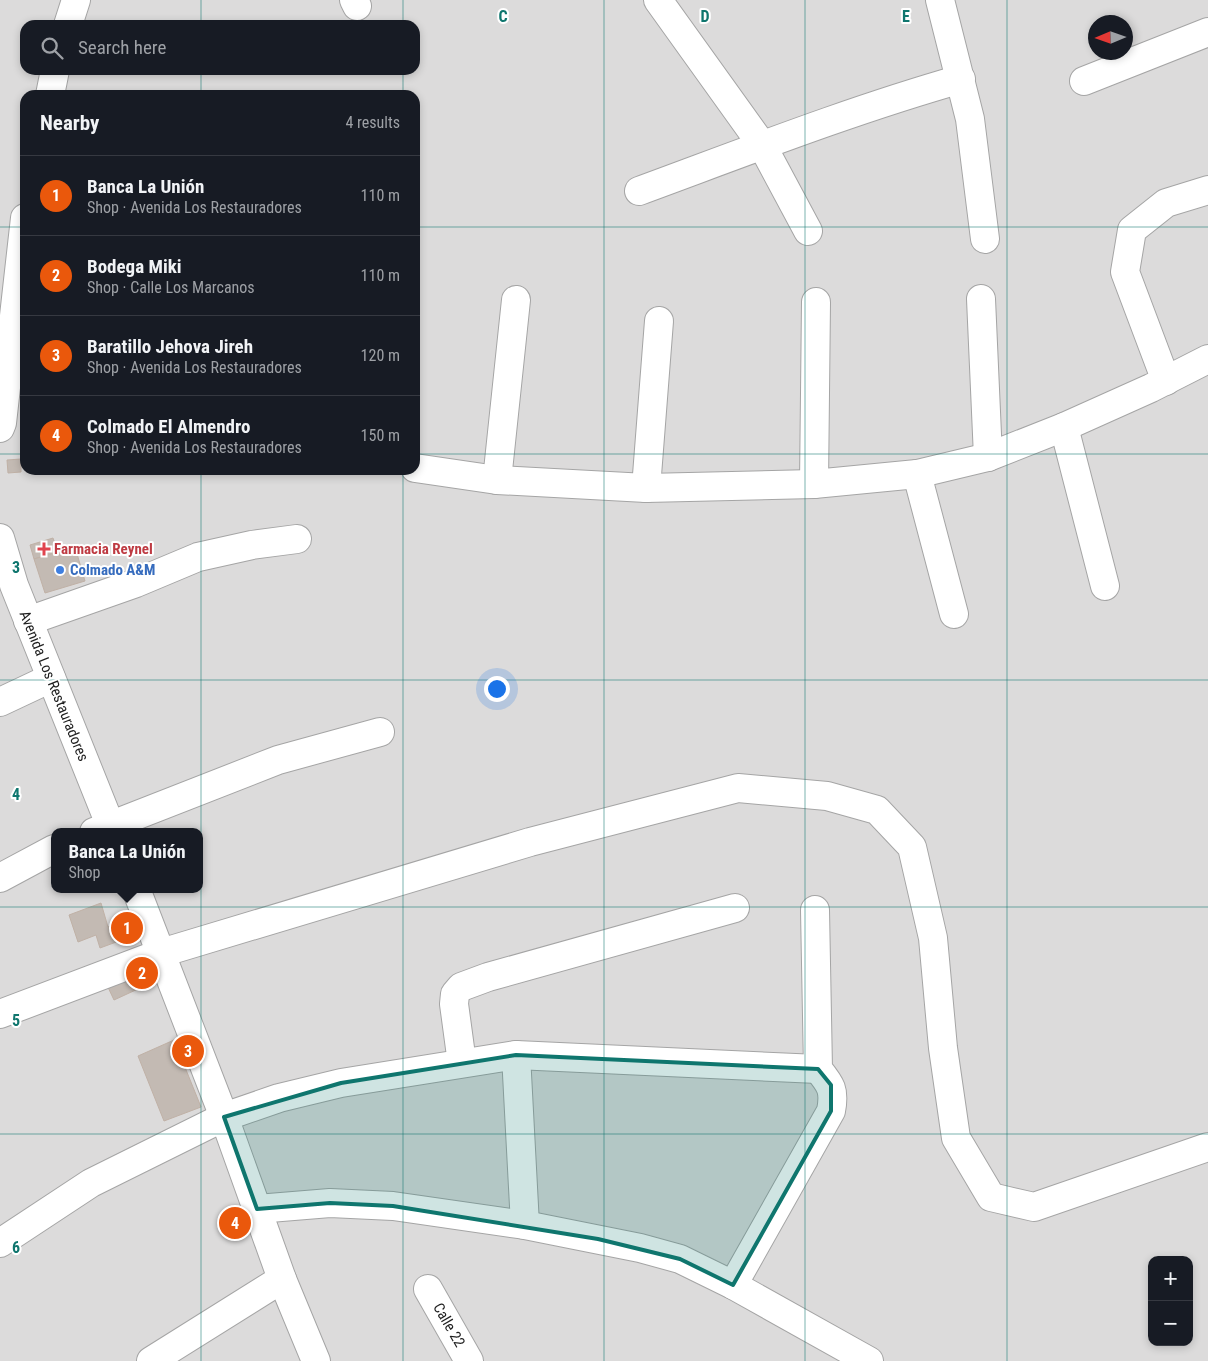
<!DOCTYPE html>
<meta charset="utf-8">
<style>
body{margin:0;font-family:"Roboto Condensed",sans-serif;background:#20242c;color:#f1f3f6}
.controls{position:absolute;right:15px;bottom:15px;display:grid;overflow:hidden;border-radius:10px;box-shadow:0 2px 8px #0003}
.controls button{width:45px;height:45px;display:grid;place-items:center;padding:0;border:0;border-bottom:1px solid #363941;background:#171b24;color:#f1f3f6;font:25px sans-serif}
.compass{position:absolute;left:1088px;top:15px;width:45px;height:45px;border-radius:50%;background:#171b24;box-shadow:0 2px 8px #0003;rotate:268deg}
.you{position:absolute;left:496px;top:688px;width:18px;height:18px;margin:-12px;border:4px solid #fff;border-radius:50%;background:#1a73e8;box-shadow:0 0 0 8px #1a73e833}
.badge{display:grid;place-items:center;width:32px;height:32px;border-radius:50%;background:#ea580c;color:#fff;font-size:16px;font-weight:700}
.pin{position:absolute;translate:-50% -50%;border:2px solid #fff;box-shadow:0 1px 5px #0006}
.popup{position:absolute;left:51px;top:828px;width:152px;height:65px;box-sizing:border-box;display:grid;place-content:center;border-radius:10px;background:#171b24;filter:drop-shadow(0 1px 4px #0005);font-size:16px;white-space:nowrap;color:#9ea1a6}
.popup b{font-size:19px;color:#f1f3f6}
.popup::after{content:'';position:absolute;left:50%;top:100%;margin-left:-10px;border:10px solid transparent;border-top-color:#171b24}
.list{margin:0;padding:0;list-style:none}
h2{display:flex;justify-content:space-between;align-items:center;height:65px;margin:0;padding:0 20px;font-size:21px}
h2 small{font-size:16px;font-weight:400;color:#9ea1a6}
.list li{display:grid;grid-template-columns:32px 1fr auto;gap:15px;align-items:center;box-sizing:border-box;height:80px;padding:0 20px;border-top:1px solid #363941}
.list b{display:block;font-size:19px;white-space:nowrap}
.list p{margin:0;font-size:16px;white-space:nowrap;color:#9ea1a6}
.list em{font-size:16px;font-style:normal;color:#9ea1a6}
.icon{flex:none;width:28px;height:28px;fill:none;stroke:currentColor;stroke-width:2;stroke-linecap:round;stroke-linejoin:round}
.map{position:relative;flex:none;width:1208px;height:1361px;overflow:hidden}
.search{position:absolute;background:#171b24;box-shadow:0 2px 8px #0003;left:20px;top:20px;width:400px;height:55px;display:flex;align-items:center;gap:12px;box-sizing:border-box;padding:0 18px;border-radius:15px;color:#9ea1a6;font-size:19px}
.panel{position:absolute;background:#171b24;box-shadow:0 2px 8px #0003;left:20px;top:90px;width:400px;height:385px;border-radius:15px}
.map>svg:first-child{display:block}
</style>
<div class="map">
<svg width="1208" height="1361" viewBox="0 0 1208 1361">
<rect width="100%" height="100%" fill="#eeebe4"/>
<path fill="#dcdbdb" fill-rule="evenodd" d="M 0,0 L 1208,0 L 1208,1361 L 0,1361 ZM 1096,22 L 1126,22 L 1126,52 L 1096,52 ZM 25,25 L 415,25 L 415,70 L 25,70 ZM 25,95 L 415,95 L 415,470 L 25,470 ZM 54,832 L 200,832 L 200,889 L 54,889 ZM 1152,1260 L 1189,1260 L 1189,1342 L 1152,1342 Z"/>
<g fill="#c3bab3" stroke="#c0b1a6">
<polygon points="21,459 21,472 8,473 7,460"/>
<polygon points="53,538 58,552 34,559 30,545"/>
<polygon points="75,547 85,581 45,593 34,559"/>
<polygon points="101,903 108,927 132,918 138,934 100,948 96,935 78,942 69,915"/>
<polygon points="146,966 153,982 114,1000 106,983"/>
<polygon points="174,1040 201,1107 164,1121 138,1056"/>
<polygon points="239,1215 244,1226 230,1232 226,1220"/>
</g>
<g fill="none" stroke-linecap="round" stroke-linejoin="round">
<defs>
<g id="minor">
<polyline points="354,0 357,6"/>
<polyline points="658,0 762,145 808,231"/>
<polyline points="940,0 970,119 985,239"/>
<polyline points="68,25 76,0"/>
<polyline points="1084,81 1208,32"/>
<polyline points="50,95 55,70"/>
<path d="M 639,191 C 745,152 852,110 961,79"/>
<polyline points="981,299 988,457"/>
<polyline points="1166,381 1125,272 1132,230 1166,203 1208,190"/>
<polyline points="1064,427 1105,586"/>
<polyline points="0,428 2,423 25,218"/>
<polyline points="415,468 497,480 646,488 814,484 917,474 988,457 1064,427 1151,388 1208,359"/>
<polyline points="917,474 954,614"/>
<polyline points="497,480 516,300"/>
<polyline points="814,484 816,302"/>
<polyline points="646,488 659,321"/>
<polyline points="28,621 136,583 198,557 252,545 297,539"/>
<polyline points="0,702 51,678"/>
<polyline points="94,832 278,760 380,732"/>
<polyline points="0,878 54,849"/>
<polyline points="0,1014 161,953 530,842 738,788 827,796 877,810 912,847 933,938 943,1048 956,1138 991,1197 1034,1207 1208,1147"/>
<polyline points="516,1055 525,1225"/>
<polyline points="462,1063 454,1004 455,994 461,987 488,977 735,908"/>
<polyline points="257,1209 330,1203 393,1206 525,1225 640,1248 680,1259 733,1285 869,1361"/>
<polyline points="0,1243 91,1183 224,1117 279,1098 341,1083 516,1055 818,1069"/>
<path d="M 733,1285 L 831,1111 C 835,1090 831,1085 818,1069 L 815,910"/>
<polyline points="428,1289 469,1361"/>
<polyline points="151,1361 282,1279"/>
</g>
<g id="tertiary">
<polyline points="0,538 14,585 113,832"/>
<polyline points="136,889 224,1117 282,1279 316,1361"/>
</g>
</defs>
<use href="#minor" stroke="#a5a5a5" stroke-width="30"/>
<use href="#tertiary" stroke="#a5a5a5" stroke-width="30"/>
<use href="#minor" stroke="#fff" stroke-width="28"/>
<use href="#tertiary" stroke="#fff" stroke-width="28"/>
</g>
<path fill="#0f766e" fill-opacity="0.2" stroke="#0f766e" stroke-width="4" stroke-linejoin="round" d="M 516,1055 L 818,1069 L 831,1085 L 831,1111 L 733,1285 L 680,1259 L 598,1239 L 393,1206 L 330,1203 L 257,1209 L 224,1117 L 341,1083 Z"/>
<path fill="none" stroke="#0f766e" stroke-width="1" stroke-opacity="0.55" d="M 201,0 L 201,25M 403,0 L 403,25M 604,0 L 604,1361M 805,0 L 805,1361M 1007,0 L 1007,1361M 201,70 L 201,95M 403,70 L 403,95M 0,227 L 25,227M 415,227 L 1208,227M 0,454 L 25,454M 415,454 L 1208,454M 201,470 L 201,1361M 403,470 L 403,1361M 0,680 L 1208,680M 0,907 L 1208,907M 0,1134 L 1208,1134"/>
<path fill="#e0444e" stroke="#fff" stroke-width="2" d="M41.5 541.5h5v5h5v5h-5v5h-5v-5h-5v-5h5z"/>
<circle fill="#3f7fe0" stroke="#fff" stroke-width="2" cx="60" cy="570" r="5"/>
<g text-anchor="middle" stroke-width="4" stroke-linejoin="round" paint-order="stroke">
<g font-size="15" font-weight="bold" fill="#be3a42" stroke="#fff" text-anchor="start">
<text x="54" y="554">Farmacia Reynel</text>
</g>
<g font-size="15" font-weight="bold" fill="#366cbe" stroke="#fff" text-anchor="start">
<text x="70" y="575">Colmado A&amp;M</text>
</g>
<g font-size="15" fill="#1e1e1e" stroke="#fff">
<text transform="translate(54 686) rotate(68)" y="5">Avenida Los Restauradores</text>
<text transform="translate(449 1325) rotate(60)" y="5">Calle 22</text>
</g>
</g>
<g font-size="16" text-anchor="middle" font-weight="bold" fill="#0f766e" stroke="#fff" stroke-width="4" stroke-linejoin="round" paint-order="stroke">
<text x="503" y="22">C</text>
<text x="705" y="22">D</text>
<text x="906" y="22">E</text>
<text x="16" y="573">3</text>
<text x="16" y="800">4</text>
<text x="16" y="1026">5</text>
<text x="16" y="1253">6</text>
</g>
</svg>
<div class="controls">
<button>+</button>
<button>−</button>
</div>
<svg class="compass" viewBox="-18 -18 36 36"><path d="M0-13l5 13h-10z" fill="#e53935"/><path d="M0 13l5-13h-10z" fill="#9ea1a6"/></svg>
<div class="you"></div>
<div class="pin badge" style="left:127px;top:928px">1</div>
<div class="popup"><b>Banca La Unión</b>Shop</div>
<div class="pin badge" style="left:142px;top:973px">2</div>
<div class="pin badge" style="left:188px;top:1051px">3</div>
<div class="pin badge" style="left:235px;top:1223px">4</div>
<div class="search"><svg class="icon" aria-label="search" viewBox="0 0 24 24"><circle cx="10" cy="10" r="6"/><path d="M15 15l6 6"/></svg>Search here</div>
<section class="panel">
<h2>Nearby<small>4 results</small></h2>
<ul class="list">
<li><span class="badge">1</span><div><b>Banca La Unión</b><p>Shop · Avenida Los Restauradores</p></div><em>110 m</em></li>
<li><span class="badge">2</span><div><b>Bodega Miki</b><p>Shop · Calle Los Marcanos</p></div><em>110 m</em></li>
<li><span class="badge">3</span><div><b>Baratillo Jehova Jireh</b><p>Shop · Avenida Los Restauradores</p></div><em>120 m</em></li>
<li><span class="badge">4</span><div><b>Colmado El Almendro</b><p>Shop · Avenida Los Restauradores</p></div><em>150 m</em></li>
</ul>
</section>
</div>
